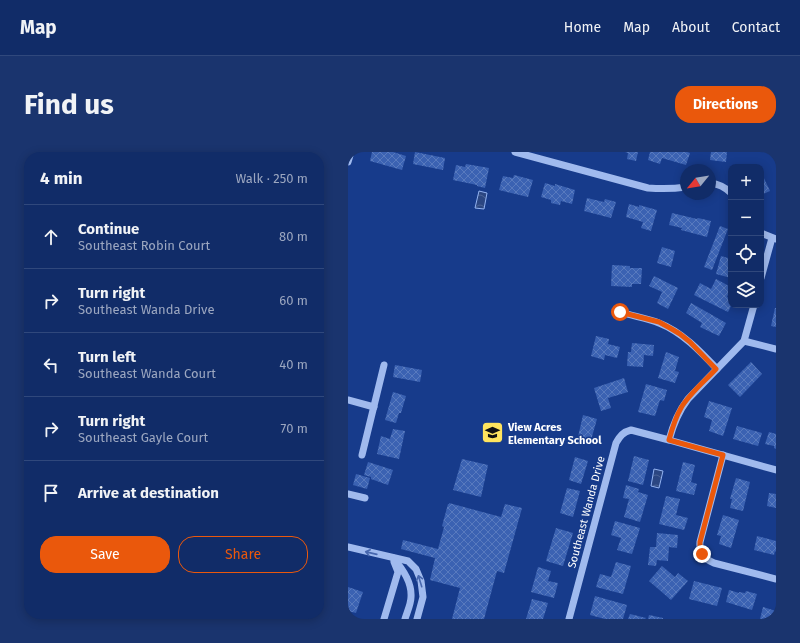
<!DOCTYPE html>
<meta charset="utf-8">
<style>
body{margin:0;font-family:"Fira Sans",sans-serif;background:#1a346e;color:#f1f3f6}
.controls{position:absolute;right:12px;top:12px;display:grid;overflow:hidden;border-radius:8px;box-shadow:0 2px 10px #0003}
.controls button{width:36px;height:36px;display:grid;place-items:center;padding:0;border:0;border-bottom:1px solid #30487c;background:#112c68;color:#f1f3f6;font:20px sans-serif}
.compass{position:absolute;left:332px;top:12px;width:36px;height:36px;border-radius:50%;background:#112c68;box-shadow:0 2px 10px #0003;rotate:240deg}
.stop{position:absolute;width:12px;height:12px;margin:-9px;border:3px solid #ea580c;border-radius:50%;background:#fff}
.stop.end{background:#ea580c;border-color:#fff;box-shadow:0 1px 4px #0008}
.list{margin:0;padding:0;list-style:none}
h2{display:flex;justify-content:space-between;align-items:center;height:52px;margin:0;padding:0 16px;font-size:17px}
h2 small{font-size:13px;font-weight:400;color:#9ca7c0}
.list li{display:grid;grid-template-columns:26px 1fr auto;gap:12px;align-items:center;box-sizing:border-box;height:64px;padding:0 16px;border-top:1px solid #30487c}
.list b{display:block;font-size:15px;white-space:nowrap}
.list p{margin:0;font-size:13px;white-space:nowrap;color:#9ca7c0}
.list em{font-size:13px;font-style:normal;color:#9ca7c0}
.actions{display:flex;gap:8px;padding:12px 16px}
.actions a{flex:1;padding:9px 0;border:1px solid #ea580c;border-radius:16px;text-align:center;font-size:14px;color:#ea580c}
.actions .main{background:#ea580c;color:#fff}
.icon{flex:none;width:22px;height:22px;fill:none;stroke:currentColor;stroke-width:2;stroke-linecap:round;stroke-linejoin:round}
.map{position:relative;flex:none;width:428px;height:467px;overflow:hidden;border-radius:16px}
header{display:flex;align-items:center;gap:24px;box-sizing:border-box;height:56px;padding:0 20px;background:#112c68;border-bottom:1px solid #30487c}
header strong{font-size:19px}
nav{display:flex;gap:22px;margin-inline-start:auto;font-size:14px}
.intro{display:flex;align-items:center;justify-content:space-between;box-sizing:border-box;height:96px;padding:0 24px}
h1{margin:0;font-size:28px}
.button{padding:10px 18px;border-radius:16px;background:#ea580c;color:#fff;font-size:14px;font-weight:700}
main{display:flex;gap:24px;padding:0 24px}
aside{flex:1;background:#112c68;border-radius:16px;box-shadow:0 2px 10px #0003}
.map>svg:first-child{display:block}
</style>
<header>
<strong>Map</strong>
<nav><a>Home</a><a>Map</a><a>About</a><a>Contact</a></nav>
</header>
<div class="intro"><h1>Find us</h1><a class="button">Directions</a></div>
<main>
<aside>
<h2>4 min<small>Walk · 250 m</small></h2>
<ul class="list">
<li><svg class="icon" aria-label="ahead" viewBox="0 0 24 24"><path d="M12 20V5M6 11l6-6 6 6"/></svg><div><b>Continue</b><p>Southeast Robin Court</p></div><em>80 m</em></li>
<li><svg class="icon" aria-label="right" viewBox="0 0 24 24"><path d="M7 20v-9h11M14 6l5 5-5 5"/></svg><div><b>Turn right</b><p>Southeast Wanda Drive</p></div><em>60 m</em></li>
<li><svg class="icon" aria-label="left" viewBox="0 0 24 24"><path d="M17 20v-9H6M10 6l-5 5 5 5"/></svg><div><b>Turn left</b><p>Southeast Wanda Court</p></div><em>40 m</em></li>
<li><svg class="icon" aria-label="right" viewBox="0 0 24 24"><path d="M7 20v-9h11M14 6l5 5-5 5"/></svg><div><b>Turn right</b><p>Southeast Gayle Court</p></div><em>70 m</em></li>
<li><svg class="icon" aria-label="arrive" viewBox="0 0 24 24"><path d="M6 21V4h12l-3 4 3 4H6"/></svg><div><b>Arrive at destination</b></div></li>
</ul>
<div class="actions"><a class="main">Save</a><a>Share</a></div>
</aside>
<div class="map">
<svg width="428" height="467" viewBox="0 0 428 467">
<defs>
<pattern id="water-waves" width="16" height="10" patternUnits="userSpaceOnUse"><rect width="16" height="10" fill="#2b4682"/><path d="M0 5q4-4 8 0t8 0" fill="none" stroke="#4b6295"/></pattern>
<pattern id="building-cross-hatch" width="8" height="8" patternUnits="userSpaceOnUse"><rect width="8" height="8" fill="#3b62b2"/><path d="M0 0l8 8M0 8l8-8" fill="none" stroke="#587abe"/></pattern>
</defs>
<rect width="100%" height="100%" fill="#173b8b"/>
<g fill="url(#water-waves)" stroke="#93b3f1">
<polygon points="131,39 139,41 136,57 127,56"/>
<polygon points="306,317 315,319 311,336 303,334"/>
</g>
<g fill="url(#building-cross-hatch)">
<polygon points="24,0 45,0 58,4 54,18 22,9"/>
<polygon points="67,0 97,6 95,18 65,12"/>
<polygon points="277,0 290,0 288,9 279,7 280,1"/>
<polygon points="302,0 339,0 342,1 338,13 314,6 312,12 300,8"/>
<polygon points="363,0 379,0 378,10 362,8"/>
<polygon points="118,12 141,16 137,36 129,34 129,33 105,28 108,13 117,15"/>
<polygon points="413,20 422,39 413,43"/>
<polygon points="166,23 185,28 180,45 151,38 155,24 165,26"/>
<polygon points="197,31 207,34 207,32 227,38 224,52 213,49 212,53 203,51 203,48 193,45"/>
<polygon points="239,46 256,50 257,47 268,50 263,66 236,59"/>
<polygon points="281,52 291,55 291,53 309,58 303,79 293,76 295,70 278,65"/>
<polygon points="324,61 349,67 350,66 363,69 359,85 333,78 334,76 321,73"/>
<polygon points="372,74 380,77 364,118 356,115"/>
<polygon points="314,95 327,99 323,115 309,111"/>
<polygon points="382,97 383,97 383,126 368,122 373,104 380,106"/>
<polygon points="264,113 282,114 282,116 294,116 293,132 284,132 284,135 263,134"/>
<polygon points="306,124 330,136 320,157 309,151 314,140 301,134"/>
<polygon points="368,127 383,135 379,145 383,147 383,154 380,160 346,143 352,131 363,137"/>
<polygon points="343,151 378,171 371,184 352,175 354,171 338,161"/>
<polygon points="427,156 428,156 428,175 423,174"/>
<polygon points="248,184 261,187 260,192 272,195 269,206 257,203 256,208 243,204"/>
<polygon points="284,191 306,193 305,204 296,203 295,215 279,214 280,200 283,200"/>
<polygon points="318,200 331,205 327,219 331,220 327,231 310,226"/>
<polygon points="403,210 414,222 392,245 380,233"/>
<polygon points="47,213 74,218 72,230 45,225"/>
<polygon points="276,226 280,240 260,246 263,256 253,259 246,236"/>
<polygon points="298,232 319,238 316,249 312,248 307,264 290,260"/>
<polygon points="45,240 58,244 53,261 51,261 48,271 37,268"/>
<polygon points="361,249 384,256 375,284 361,279 364,268 356,265"/>
<polygon points="235,263 249,267 243,288 230,285"/>
<polygon points="389,274 414,281 410,294 385,287"/>
<polygon points="45,277 57,279 51,307 29,302 33,284 42,287"/>
<polygon points="421,280 428,282 428,297 426,296 426,294 417,292"/>
<polygon points="286,304 301,308 295,333 280,329"/>
<polygon points="227,305 240,309 233,332 221,328"/>
<polygon points="114,307 140,313 133,345 105,338"/>
<polygon points="20,310 45,318 40,333 23,327 23,325 16,323"/>
<polygon points="335,310 347,313 343,330 349,332 346,343 328,339"/>
<polygon points="8,322 22,326 19,337 5,333"/>
<polygon points="388,326 402,330 395,359 382,356 384,347 382,347"/>
<polygon points="278,333 291,337 290,340 300,343 292,370 276,365 281,347 275,346"/>
<polygon points="219,336 232,339 225,365 212,361"/>
<polygon points="421,341 428,342 428,356 419,354"/>
<polygon points="318,344 332,347 328,363 340,366 336,378 311,372"/>
<polygon points="101,351 153,365 157,352 174,356 156,421 149,419 136,467 104,467 112,436 82,428 87,406 53,397 55,388 90,397 96,375 94,374 100,352 101,352"/>
<polygon points="375,363 391,368 383,396 371,392 373,384 369,383"/>
<polygon points="267,369 292,376 284,402 269,398 273,386 263,383"/>
<polygon points="208,376 225,381 215,414 198,409"/>
<polygon points="309,381 330,383 329,396 321,395 320,409 309,408 308,414 300,413 302,395 308,395"/>
<polygon points="409,384 428,389 428,400 427,399 426,403 406,398"/>
<polygon points="268,410 283,414 275,442 248,435 252,422 263,425"/>
<polygon points="314,414 327,425 330,421 340,429 323,448 301,429"/>
<polygon points="190,415 203,419 200,429 210,431 206,446 183,440"/>
<polygon points="346,429 374,436 369,454 341,447"/>
<polygon points="0,435 15,440 8,461 0,459"/>
<polygon points="381,438 391,441 391,440 397,441 398,439 409,442 404,458 378,450"/>
<polygon points="247,444 279,453 275,467 257,467 242,463"/>
<polygon points="184,447 200,451 195,467 178,467"/>
<polygon points="415,455 428,459 428,467 412,467"/>
<polygon points="282,462 298,466 297,467 280,467"/>
<polygon points="301,463 315,466 315,467 300,467"/>
</g>
<g fill="none" stroke-linecap="round" stroke-linejoin="round">
<g stroke="#a0baee" stroke-width="7">
<path d="M 167,0 L 300,36 C 313,37 325,37 338,35"/>
<polyline points="0,10 3,0"/>
<path d="M 362,31 C 371,32 377,35 383,41"/>
<polyline points="413,81 428,87"/>
<polyline points="413,126 424,86"/>
<path d="M 272,160 C 284,164 300,166 311,171 C 334,180 352,199 369,217"/>
<polyline points="396,189 428,197"/>
<polyline points="0,248 26,255"/>
<polyline points="321,288 428,318"/>
<polyline points="14,303 36,213"/>
<path d="M 375,303 L 352,390 C 351,402 355,406 366,411 L 428,427"/>
<polyline points="0,342 17,346"/>
<polyline points="0,395 60,409 68,417 73,429 75,445 69,467"/>
<path d="M 45,406 C 55,417 64,430 63,445 C 63,452 59,460 57,467"/>
<polyline points="36,467 50,420 46,410"/>
<path d="M 221,467 L 268,291 C 272,284 275,280 283,278 L 321,288 C 325,273 330,260 340,247 L 396,189 L 406,153"/>
</g>
</g>
<defs><path id="oneway-shaft" d="M-6 0H5M1.5-3L5.5 0L1.5 3" fill="none" stroke-width="1.6" stroke-linecap="round" stroke-linejoin="round"/></defs>
<g stroke="#4767ae">
<use href="#oneway-shaft" transform="translate(23 401) rotate(-167)"/>
<use href="#oneway-shaft" transform="translate(72 429) rotate(-107)"/>
</g>
<g fill="none" stroke-linecap="round" stroke-linejoin="round">
<path stroke="#ea580c" stroke-width="5" d="M 272,160 L 311,170 L 322,176 L 332,182 L 342,190 L 368,217 C 357,229 341,242 333,256 C 327,266 324,277 321,288 L 375,303 L 352,390 L 352,396 L 354,402"/>
</g>
<defs>
<symbol id="school-square" viewBox="-11 -11 22 22"><rect x="-9" y="-9" width="18" height="18" rx="4" fill="#ffe45e" stroke="#173b8b"/><path d="M0-5L7-2L0 1L-7-2ZM-4 1L0 2.5L4 1V4Q0 6-4 4Z" fill="#111"/></symbol>
</defs>
<g fill-rule="evenodd">
<use href="#school-square" x="132" y="268" width="25" height="25"/>
</g>
<g text-anchor="middle" stroke-width="3" stroke-linejoin="round" paint-order="stroke">
<g font-size="11" font-weight="bold" fill="#fff" stroke="#173b8b" text-anchor="start">
<text x="160" y="279">View Acres<tspan x="160" dy="13">Elementary School</tspan></text>
</g>
<g font-size="11" fill="#fff" stroke="#173b8b">
<text transform="translate(238 360) rotate(-75)" y="4">Southeast Wanda Drive</text>
</g>
</g>
</svg>
<div class="controls">
<button>+</button>
<button>−</button>
<button><svg class="icon" aria-label="locate" viewBox="0 0 24 24"><circle cx="12" cy="12" r="6"/><path d="M12 2v4M12 18v4M2 12h4M18 12h4"/></svg></button>
<button><svg class="icon" aria-label="layers" viewBox="0 0 24 24"><path d="M12 4l9 5-9 5-9-5zM3 14l9 5 9-5"/></svg></button>
</div>
<svg class="compass" viewBox="-18 -18 36 36"><path d="M0-13l5 13h-10z" fill="#e53935"/><path d="M0 13l5-13h-10z" fill="#9ca7c0"/></svg>
<div class="stop" style="left:272px;top:160px"></div>
<div class="stop end" style="left:354px;top:402px"></div>
</div>
</main>
